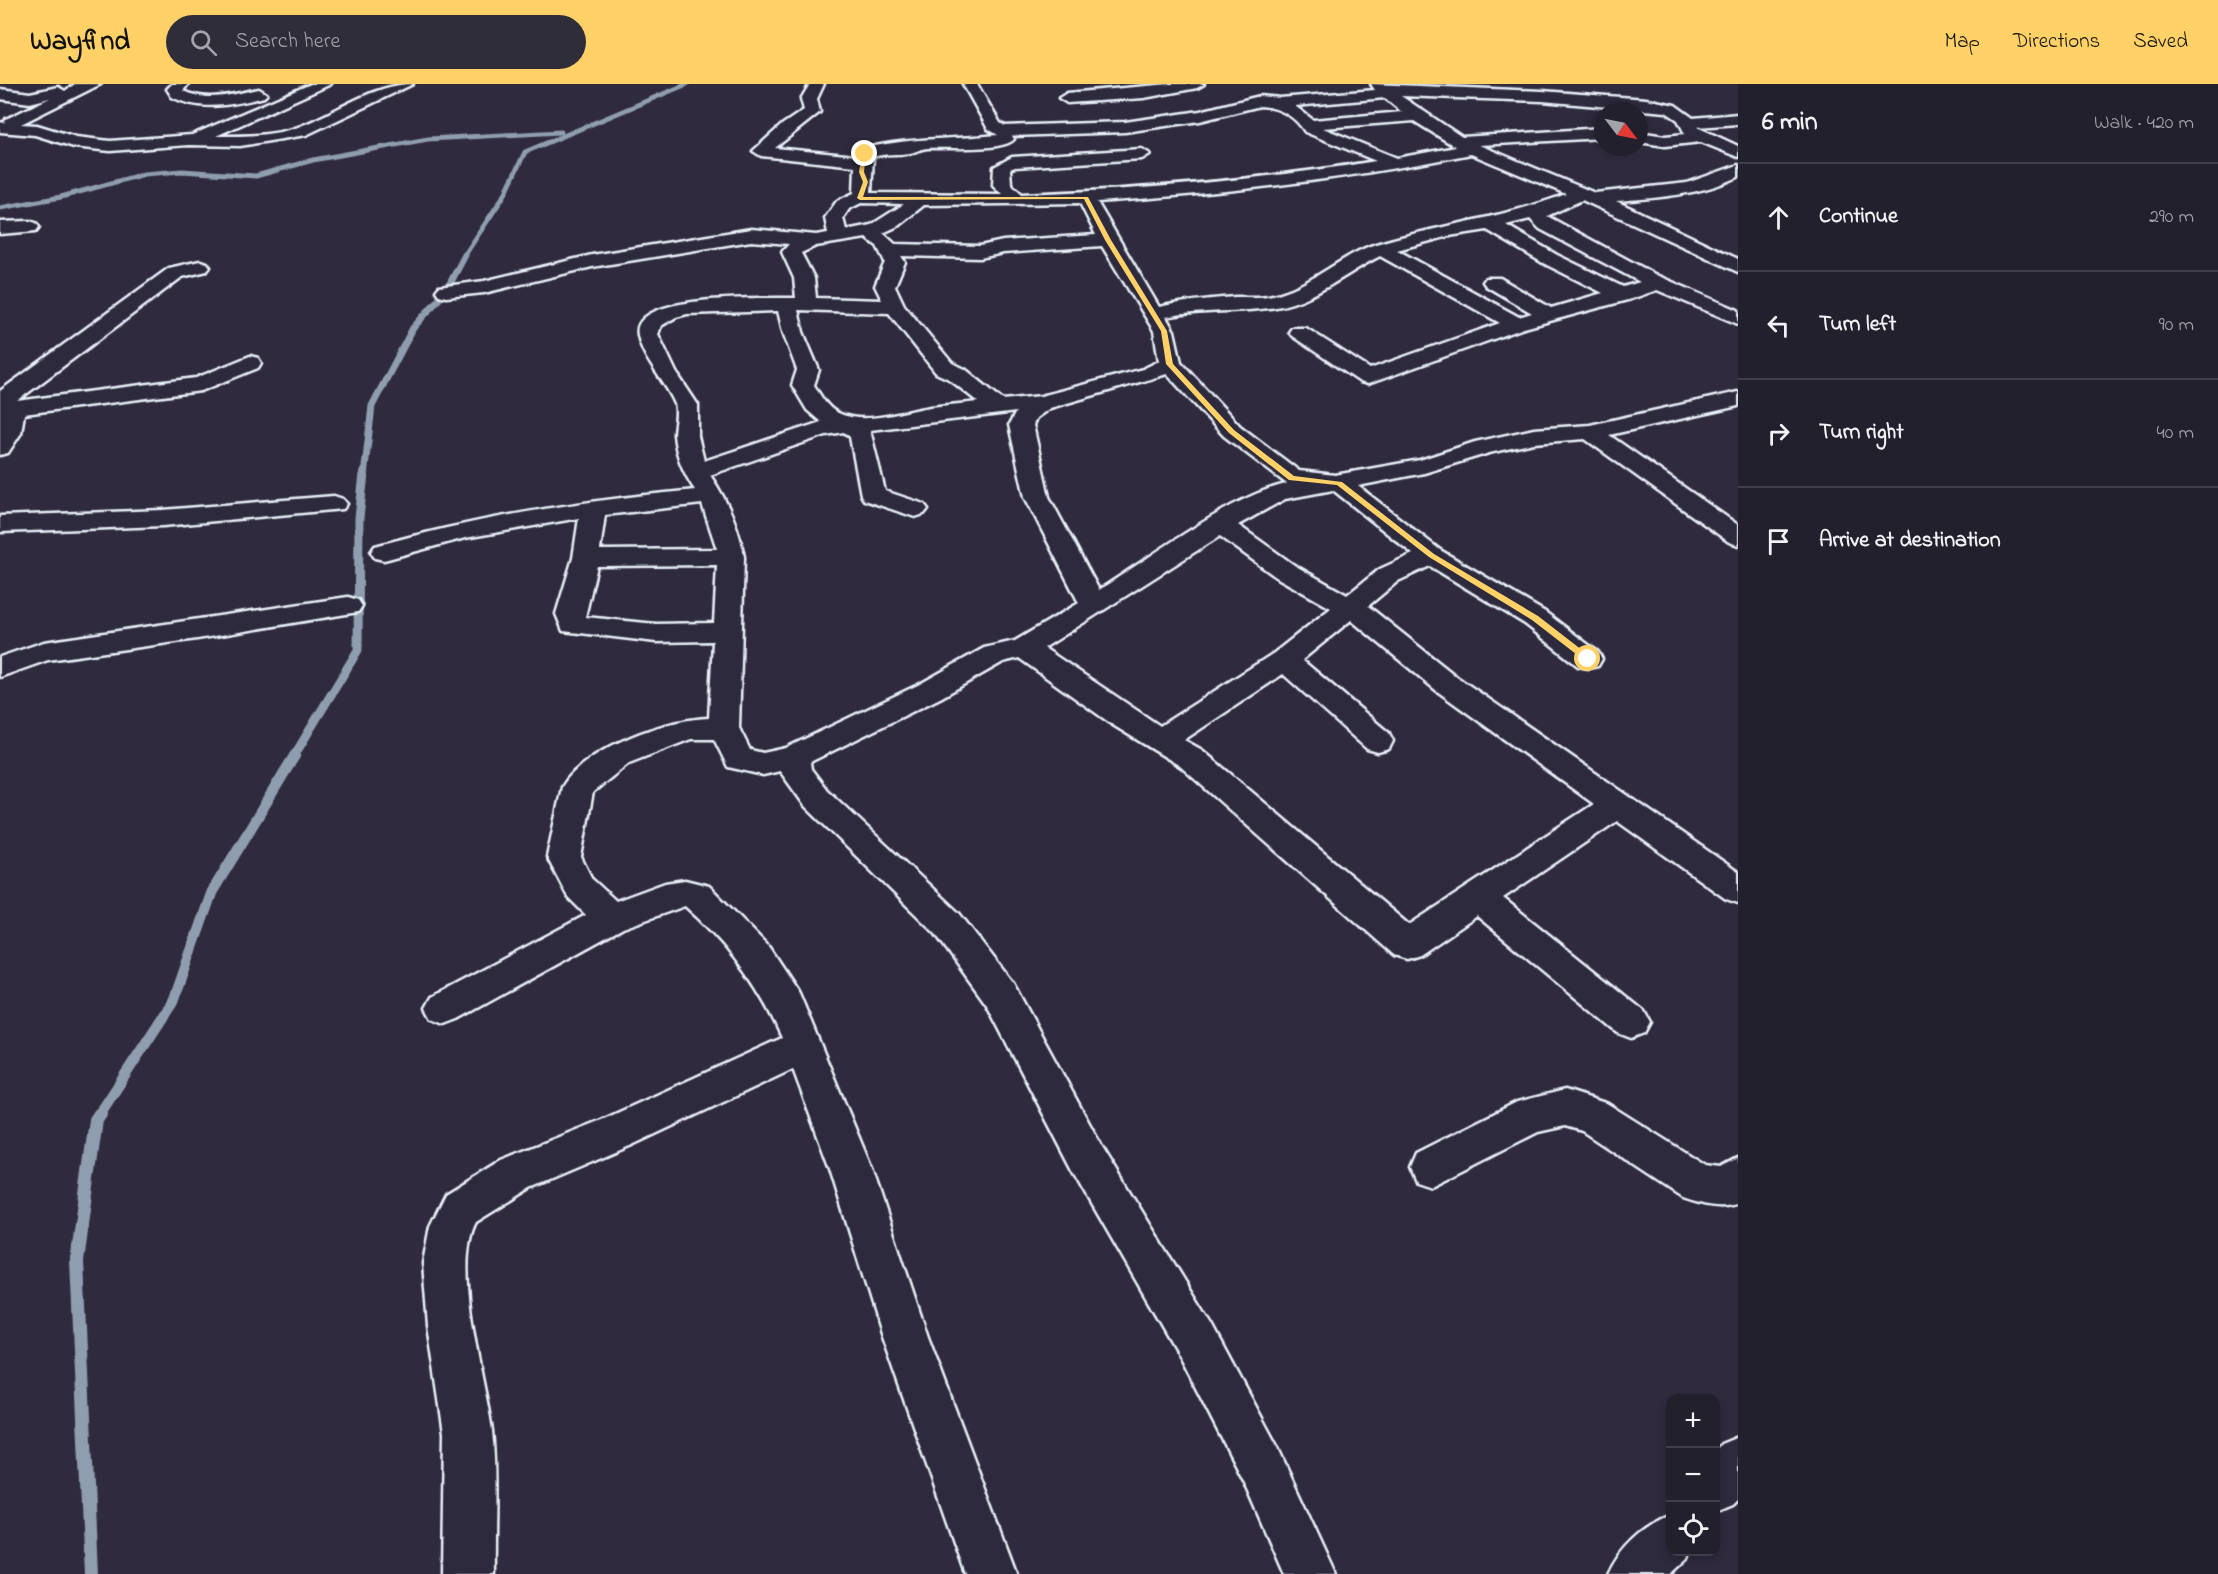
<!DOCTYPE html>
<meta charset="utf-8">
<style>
body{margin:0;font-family:"Indie Flower",sans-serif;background:#2f2d3a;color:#f1f3f6}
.controls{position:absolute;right:18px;bottom:18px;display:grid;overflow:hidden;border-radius:12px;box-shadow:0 3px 9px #0003}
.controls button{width:54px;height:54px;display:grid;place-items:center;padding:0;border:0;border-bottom:2px solid #403e4a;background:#23202e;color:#f1f3f6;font:30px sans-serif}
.compass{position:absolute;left:1594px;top:18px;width:54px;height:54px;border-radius:50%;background:#23202e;box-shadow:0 3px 9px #0003;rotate:122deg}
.stop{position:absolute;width:18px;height:18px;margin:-14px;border:4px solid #ffd166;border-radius:50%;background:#fff}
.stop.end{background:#ffd166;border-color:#fff;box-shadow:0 2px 6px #0008}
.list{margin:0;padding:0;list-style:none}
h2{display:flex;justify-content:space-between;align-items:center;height:78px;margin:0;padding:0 24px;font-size:26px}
h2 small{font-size:20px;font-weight:400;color:#a3a3aa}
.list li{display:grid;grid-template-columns:39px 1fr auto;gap:18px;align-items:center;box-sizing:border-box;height:108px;padding:0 24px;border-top:2px solid #403e4a}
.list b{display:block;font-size:22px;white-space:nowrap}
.list em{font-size:20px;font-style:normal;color:#a3a3aa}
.icon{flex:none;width:33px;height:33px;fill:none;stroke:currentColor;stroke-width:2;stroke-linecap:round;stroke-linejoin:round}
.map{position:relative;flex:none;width:1738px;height:1490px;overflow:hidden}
header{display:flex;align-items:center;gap:36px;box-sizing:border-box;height:84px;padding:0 30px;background:#ffd166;color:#111}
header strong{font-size:28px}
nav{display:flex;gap:33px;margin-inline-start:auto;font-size:21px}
.search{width:420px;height:54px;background:#2f2d3a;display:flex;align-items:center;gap:15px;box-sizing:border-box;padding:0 21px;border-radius:33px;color:#a3a3aa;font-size:22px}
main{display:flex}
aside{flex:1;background:#23202e}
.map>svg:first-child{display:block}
</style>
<header>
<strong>Wayfind</strong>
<div class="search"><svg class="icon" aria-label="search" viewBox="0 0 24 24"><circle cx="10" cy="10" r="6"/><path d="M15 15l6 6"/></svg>Search here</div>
<nav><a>Map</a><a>Directions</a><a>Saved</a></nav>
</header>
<main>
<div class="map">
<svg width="1738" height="1490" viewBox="0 0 1738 1490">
<rect width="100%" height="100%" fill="#2f2a3d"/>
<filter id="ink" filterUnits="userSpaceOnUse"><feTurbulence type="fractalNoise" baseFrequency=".0167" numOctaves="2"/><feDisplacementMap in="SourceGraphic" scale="12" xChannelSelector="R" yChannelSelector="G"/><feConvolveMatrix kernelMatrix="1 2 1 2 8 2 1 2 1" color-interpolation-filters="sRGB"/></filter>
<g filter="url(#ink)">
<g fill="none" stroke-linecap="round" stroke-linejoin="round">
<g stroke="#8f9eaf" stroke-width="5">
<polyline points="0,124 61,113 144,90 182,87 256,92 313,76 428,55 561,48"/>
<polyline points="464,172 505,110 525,68 687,0"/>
</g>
<polyline stroke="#8f9eaf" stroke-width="7" points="364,392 372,322 413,244 446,207 465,171"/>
<polyline stroke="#8f9eaf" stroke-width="9" points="294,672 358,566 359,434 364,390"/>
<polyline stroke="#8f9eaf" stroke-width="11" points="99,1031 174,916 212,808 295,671"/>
<polyline stroke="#8f9eaf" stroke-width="14" points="91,1490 77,1177 96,1036 100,1030"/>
<defs>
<g id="minor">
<path d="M 75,0 L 101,0 L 21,40 L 37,41 L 76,53 L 110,57 L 192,51 L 311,0 L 331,0 L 216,52 C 242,52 274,52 298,43 C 336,29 373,0 413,0 L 306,51 L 240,62 L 188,61 L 110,67 L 74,63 L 35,51 L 0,48 L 0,38 L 4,39 L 6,35 L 50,14 L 30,19 L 0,15 L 0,5 L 30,9 L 58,3 L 65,7 Z"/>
<path d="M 172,0 L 188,0 L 183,7 C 208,19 233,10 259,5 L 267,10 L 264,13 C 233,21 202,28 172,13 L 167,5 Z"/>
<path d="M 810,0 L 824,0 L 817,15 L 820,28 L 775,64 L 856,72 L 859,66 C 905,53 951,56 998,51 L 988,45 L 963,0 L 977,0 L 1000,39 L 1005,42 L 1125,38 L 1200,27 L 1260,12 L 1280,14 L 1375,6 L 1371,0 L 1542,7 L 1646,15 L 1675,21 L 1693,34 L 1738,30 L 1738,40 L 1697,43 L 1738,62 L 1738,73 L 1701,58 L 1665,62 L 1639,58 L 1639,48 L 1665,52 L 1685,50 L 1678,36 L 1666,28 L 1542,17 L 1401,12 L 1462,53 L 1603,44 L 1603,54 L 1479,61 L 1595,109 L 1687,99 L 1738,81 L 1738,93 C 1700,111 1657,114 1616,117 L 1738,175 L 1738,188 L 1582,116 L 1547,132 L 1656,191 L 1738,226 L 1738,240 L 1657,206 L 1631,215 L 1524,244 L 1368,300 L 1360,298 L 1292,252 L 1289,248 L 1292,244 L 1306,244 L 1370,285 L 1500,239 L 1380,172 C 1346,189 1314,217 1276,223 C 1239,229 1202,225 1166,233 L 1174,247 L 1181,278 L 1240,342 L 1299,387 L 1335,391 L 1420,376 L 1475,358 L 1534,345 L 1590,341 L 1738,308 L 1738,322 L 1609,351 L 1738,441 L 1738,461 L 1729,458 L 1585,355 L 1534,359 L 1489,369 L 1424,389 L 1358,402 L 1440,466 L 1545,528 L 1598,568 L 1602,575 L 1598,582 L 1588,584 L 1578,582 L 1525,540 L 1430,482 L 1398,497 L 1368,522 L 1457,593 L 1738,788 L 1738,819 L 1726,815 L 1617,737 L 1503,814 L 1644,927 L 1650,938 L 1644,949 L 1631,954 L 1618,949 L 1477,832 L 1420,871 L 1407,875 L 1394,871 L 1180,682 L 1113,641 L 1019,574 L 1003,578 L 940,614 L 810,678 L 811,685 L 827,706 L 959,829 L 1013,899 L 1101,1061 L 1212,1241 L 1277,1362 L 1336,1490 L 1284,1490 L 1243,1396 L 1180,1273 L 1073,1087 L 987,921 L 935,849 L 805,722 L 780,687 L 763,691 L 728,683 L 714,655 L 691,655 L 629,679 L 593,708 L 581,773 L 592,795 L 616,817 L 665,799 L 685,796 L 709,802 L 768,862 L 799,909 L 872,1085 L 928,1253 L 1017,1490 L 965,1490 L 882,1253 L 830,1085 L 793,985 L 632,1061 L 531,1104 L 476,1138 C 452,1183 485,1295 492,1347 C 497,1392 493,1444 494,1490 L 442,1490 L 444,1349 L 428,1242 L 423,1179 L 430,1142 L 446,1110 L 501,1076 L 604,1035 L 782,954 C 760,903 727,859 685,822 L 623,844 L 458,935 L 445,940 L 432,935 L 426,924 L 432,913 L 586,831 L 568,813 L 547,773 L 562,703 C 585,664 666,635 709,634 L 713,557 L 656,558 L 563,547 L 556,530 L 573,474 L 579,434 L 465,454 L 384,476 L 375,474 L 371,468 L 375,462 C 480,433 586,416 695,406 C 684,390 676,372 674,351 C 674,342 678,329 675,320 C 665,296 643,277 638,251 C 630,208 770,215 796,214 L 794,194 L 782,168 L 789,160 L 751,157 L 592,183 L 484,209 L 446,213 L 439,211 L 436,207 L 439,203 L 484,197 L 592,171 L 751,145 L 816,151 L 828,149 L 825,134 L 837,117 L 854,109 L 855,82 L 761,72 L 753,67 L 783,40 L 804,26 L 801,15 ZM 1385,14 L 1402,28 L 1313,36 L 1295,22 ZM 1260,22 C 1279,23 1295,32 1305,48 L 1376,77 C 1258,96 1141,106 1022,110 L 1011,100 L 1010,85 L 1015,83 L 1142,75 L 1150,70 L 1142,65 L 1012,73 L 994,83 L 993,101 L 1002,110 L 871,109 L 873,73 C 885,69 897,71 910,69 C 916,68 921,64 928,64 C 945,63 1004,68 1014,55 L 1012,52 L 1125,48 L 1200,37 ZM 1414,37 L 1456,63 L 1397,74 L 1323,44 ZM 1471,70 L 1566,110 C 1504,134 1439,141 1376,160 C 1339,172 1311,203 1273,211 C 1262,214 1248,213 1236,213 C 1210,215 1185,217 1159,223 L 1097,118 C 1223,110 1347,95 1471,70 ZM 861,119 L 904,120 L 871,141 L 846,146 L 843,134 L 849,125 ZM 1080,119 L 1096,151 L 1003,157 L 980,162 L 895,160 L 883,149 L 898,142 L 924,121 ZM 1530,135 L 1540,145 L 1640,198 L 1623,203 L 1557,171 L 1506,141 ZM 1487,146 L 1543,179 L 1603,209 L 1551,224 L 1500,194 L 1486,194 L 1483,198 L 1486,202 L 1532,229 L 1519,233 L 1397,166 L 1449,152 ZM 866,154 L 877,162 L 885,178 L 875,202 L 882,216 L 816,214 L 814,194 L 801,169 L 816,162 ZM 1102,162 L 1154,247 L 1159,277 L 1143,285 L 1041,312 L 1003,316 L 965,285 L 952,279 L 904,221 L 895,202 L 905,178 L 901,172 L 980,174 L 1003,169 ZM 798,226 L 889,229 L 936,289 L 949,295 L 978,318 C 963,320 947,321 931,323 C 903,327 866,342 838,329 C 827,324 820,311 814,301 L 819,286 L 803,248 ZM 778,227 L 783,248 L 797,286 L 792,301 L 807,326 L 821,338 L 704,377 L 698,352 L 698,321 L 676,288 L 658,250 L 661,242 L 676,233 L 687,230 ZM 1167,290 L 1224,352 L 1287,400 C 1234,410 1147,476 1099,506 L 1049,413 L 1033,341 L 1036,334 L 1050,324 ZM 1016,328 L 1009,341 L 1025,413 L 1079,519 L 1015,557 L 984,564 L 920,600 L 786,664 L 763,669 L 750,666 L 739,644 L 744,473 C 739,443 727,416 710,391 L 826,351 L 844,348 L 850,353 L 861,411 L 864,416 L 915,433 L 924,430 L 928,425 L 924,420 L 885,407 L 870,346 ZM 1333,406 L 1413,470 L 1380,485 L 1347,511 L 1294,481 L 1238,441 L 1285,415 ZM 702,420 L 717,465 L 600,466 L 605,431 ZM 1220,452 L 1276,493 L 1331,524 L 1274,569 L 1160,642 L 1044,564 ZM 717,481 L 714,539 L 656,540 L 585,533 L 597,482 ZM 1351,536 L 1437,607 L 1594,720 L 1409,841 L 1202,666 L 1184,656 L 1283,590 L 1367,665 L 1378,668 L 1389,665 L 1393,657 L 1389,649 L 1302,576 Z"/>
<polygon points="1170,0 1204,0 1197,4 1144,14 1067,19 1059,14 1067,9"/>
<polygon points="30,137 36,139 39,143 36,147 0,150 0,138"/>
<polygon points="200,177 207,179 210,183 207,187 182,193 17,317 196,294 250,272 258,274 261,279 258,284 201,307 24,330 21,349 8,369 0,371 0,307 169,184"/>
<polygon points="334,412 343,415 347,420 343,425 163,442 0,448 0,432 163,426"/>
<polygon points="348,513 358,516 362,522 358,528 197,555 48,576 0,593 0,573 44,558"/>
<path d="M 1565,1006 L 1608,1020 L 1705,1081 L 1721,1083 L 1738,1074 L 1738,1119 C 1721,1126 1700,1120 1683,1114 L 1582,1047 L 1565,1042 L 1538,1048 L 1431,1102 L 1416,1097 L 1410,1083 L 1416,1069 L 1517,1018 Z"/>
<polygon points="1738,1353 1738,1415 1733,1420 1716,1427 1716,1366 1721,1360"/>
<path d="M 1670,1431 L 1670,1468 L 1690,1468 L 1688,1474 L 1671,1490 L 1608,1490 C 1620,1463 1643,1442 1670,1431 Z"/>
</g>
</defs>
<use href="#minor" stroke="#e8f1f8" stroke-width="5"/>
<use href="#minor" fill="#2f2a3d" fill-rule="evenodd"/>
</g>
</g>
<polygon fill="#ffd166" points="866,69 864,88 868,98 863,113 1088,113 1111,156 1167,247 1173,280 1234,346 1294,392 1342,398 1434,470 1538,532 1591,573 1591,577 1585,577 1532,536 1429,473 1337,401 1289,396 1229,349 1166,280 1161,247 1105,156 1084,115 860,116 857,114 863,98 859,88 862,70"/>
</svg>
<div class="controls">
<button>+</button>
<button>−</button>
<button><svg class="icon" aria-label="locate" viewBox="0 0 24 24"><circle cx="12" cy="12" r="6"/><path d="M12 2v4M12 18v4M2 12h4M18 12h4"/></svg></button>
</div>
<svg class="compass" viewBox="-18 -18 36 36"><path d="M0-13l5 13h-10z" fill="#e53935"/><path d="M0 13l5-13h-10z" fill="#a3a3aa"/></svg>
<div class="stop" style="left:1588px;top:575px"></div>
<div class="stop end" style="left:865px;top:70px"></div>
</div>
<aside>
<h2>6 min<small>Walk · 420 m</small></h2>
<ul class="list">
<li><svg class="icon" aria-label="ahead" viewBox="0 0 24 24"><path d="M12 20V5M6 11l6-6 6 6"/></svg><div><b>Continue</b></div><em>290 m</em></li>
<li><svg class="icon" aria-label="left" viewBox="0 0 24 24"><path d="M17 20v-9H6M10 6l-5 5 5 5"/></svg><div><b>Turn left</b></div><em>90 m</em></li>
<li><svg class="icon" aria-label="right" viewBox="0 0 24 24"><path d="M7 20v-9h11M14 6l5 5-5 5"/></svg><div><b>Turn right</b></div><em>40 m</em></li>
<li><svg class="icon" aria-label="arrive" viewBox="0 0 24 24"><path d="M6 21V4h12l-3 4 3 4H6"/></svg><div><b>Arrive at destination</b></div></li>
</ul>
</aside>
</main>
